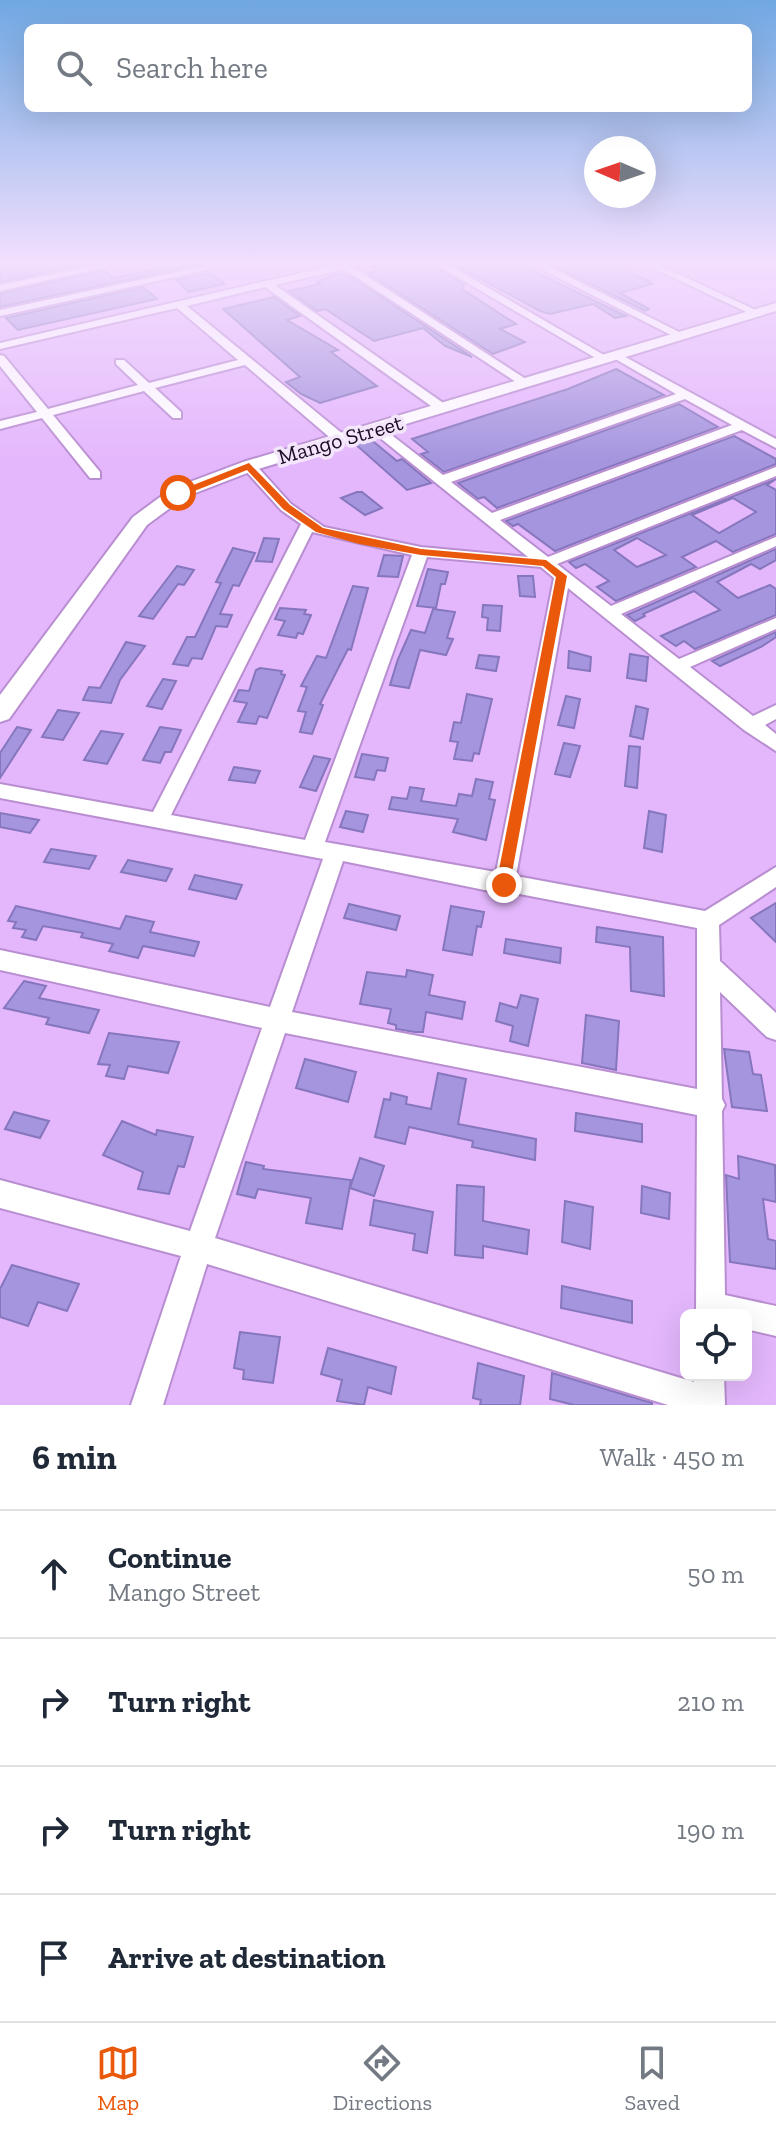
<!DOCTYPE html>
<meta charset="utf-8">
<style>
body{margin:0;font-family:"Zilla Slab",serif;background:#f6f6f7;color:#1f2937}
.controls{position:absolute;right:24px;bottom:24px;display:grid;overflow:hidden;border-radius:12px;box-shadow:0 8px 32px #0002}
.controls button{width:72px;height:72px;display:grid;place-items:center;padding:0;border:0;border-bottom:2px solid #e0e1e3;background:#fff;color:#1f2937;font:40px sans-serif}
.compass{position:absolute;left:584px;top:136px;width:72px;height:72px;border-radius:50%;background:#fff;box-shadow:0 8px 32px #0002;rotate:272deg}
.stop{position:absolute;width:24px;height:24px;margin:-18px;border:6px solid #ea580c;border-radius:50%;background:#fff}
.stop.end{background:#ea580c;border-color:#fff;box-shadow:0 2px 8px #0008}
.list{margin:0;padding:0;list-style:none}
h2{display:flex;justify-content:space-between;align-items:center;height:104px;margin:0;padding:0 32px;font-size:34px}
h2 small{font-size:26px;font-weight:400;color:#747a83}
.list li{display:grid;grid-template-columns:52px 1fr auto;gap:24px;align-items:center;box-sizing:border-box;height:128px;padding:0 32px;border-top:2px solid #e0e1e3}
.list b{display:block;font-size:30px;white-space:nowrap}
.list p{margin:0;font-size:26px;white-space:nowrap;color:#747a83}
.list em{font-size:26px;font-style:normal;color:#747a83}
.icon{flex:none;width:44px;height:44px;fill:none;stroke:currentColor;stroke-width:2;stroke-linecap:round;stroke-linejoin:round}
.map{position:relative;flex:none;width:776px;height:1405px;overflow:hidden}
.search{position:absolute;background:#fff;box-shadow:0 8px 32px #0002;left:24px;right:24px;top:24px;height:88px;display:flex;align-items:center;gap:20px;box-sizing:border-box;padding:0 28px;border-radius:12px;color:#747a83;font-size:30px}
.sheet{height:616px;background:#fff}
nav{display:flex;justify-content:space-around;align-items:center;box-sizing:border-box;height:112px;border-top:2px solid #e0e1e3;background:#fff;font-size:22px;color:#747a83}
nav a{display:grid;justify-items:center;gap:4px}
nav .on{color:#ea580c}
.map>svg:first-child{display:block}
</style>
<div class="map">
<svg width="776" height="1405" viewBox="0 0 776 1405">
<rect width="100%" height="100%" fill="#e4b7fc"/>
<g fill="#a595de" stroke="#8676bd" stroke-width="2" fill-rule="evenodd">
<polygon points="0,264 84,264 0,282"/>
<polygon points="187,264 197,265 0,307 0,294 104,270 113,278"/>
<polygon points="388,264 429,264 435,268 464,284 462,289 516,324 500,329 525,342 493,354 368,273 378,270 374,267"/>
<polygon points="453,264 519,264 626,316 615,318 593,304 550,314 540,311"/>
<polygon points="577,264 614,265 649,281 646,282 652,284 620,293 649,309 645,311 560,269"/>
<polygon points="209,273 225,284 189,292 176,280"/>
<polygon points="339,273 351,277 472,357 445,346 423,328 374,341 325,309 317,311 289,291 320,284 317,282"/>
<polygon points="143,287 157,299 18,330 6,318"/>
<polygon points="274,297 300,316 287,320 338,350 331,352 377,386 320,403 301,394 286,382 300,377 223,309"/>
<polygon points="616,369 664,395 444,472 421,454 428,452 412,439 568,389"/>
<polygon points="679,404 718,427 497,508 484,497 478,499 458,483"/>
<polygon points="734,436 776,459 776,464 555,551 518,524 513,526 506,521"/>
<polygon points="369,438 397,461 402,459 431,483 407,490 354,443"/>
<path d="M 776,479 L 767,485 L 776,490 L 776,534 L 733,552 L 716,541 L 682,557 L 696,567 L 616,601 L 597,587 L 609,581 L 585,564 L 576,568 L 569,562 ZM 733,498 L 756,512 L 719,533 L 692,515 ZM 637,538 L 666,555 L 637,567 L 614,550 Z"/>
<polygon points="357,492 362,492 382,508 365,515 341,498"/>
<polygon points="264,538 279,539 272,562 256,561"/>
<polygon points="233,548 255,553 239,586 233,585 220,614 232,615 227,627 216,626 202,659 192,658 188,666 173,664 187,637 195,637 221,583 216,582"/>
<polygon points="776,549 776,560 760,569 751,564 717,582 738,598 770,585 776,589 776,615 695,649 684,641 676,646 661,636 720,610 694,591 643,614 645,616 635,621 627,615"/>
<polygon points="384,555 403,556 398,577 378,576"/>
<polygon points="177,566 194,570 184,585 178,584 153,619 139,616"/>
<polygon points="428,569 448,572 445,584 441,584 436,608 417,606"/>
<polygon points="518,576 533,576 535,597 520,596"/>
<polygon points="353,586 368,588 351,650 348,649 320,704 323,705 312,734 300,732 306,712 298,711 307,687 301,686 317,656 326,658"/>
<polygon points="483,605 502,606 500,631 487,630 488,618 482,617"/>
<polygon points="280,608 306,610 304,614 311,615 303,634 298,633 296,638 278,635 285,621 275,619"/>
<polygon points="433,609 455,612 447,638 453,639 446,655 420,650 409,688 390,685 398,659 411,630 425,633"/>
<polygon points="776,632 776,637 761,647 720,666 712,661"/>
<polygon points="126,642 145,646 120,680 111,703 83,700 89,687 100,688"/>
<polygon points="569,651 591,657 590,671 568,668"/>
<polygon points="630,654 648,657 646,681 627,678"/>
<polygon points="479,655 499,657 496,671 476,668"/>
<polygon points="260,668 282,671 281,674 285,675 267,718 259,716 256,724 238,722 247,703 234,701 239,690 249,691 256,670"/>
<polygon points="163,679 176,681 162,709 147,706"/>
<polygon points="467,694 492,699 479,754 474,753 472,761 454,759 458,742 450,741 454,722 461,723"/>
<polygon points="566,696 580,699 574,728 558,725"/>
<polygon points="636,706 648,709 643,739 630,736"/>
<polygon points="58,710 79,713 63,740 42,737"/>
<polygon points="17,727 31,730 0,778 0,753"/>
<polygon points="160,727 181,730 171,752 165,752 160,763 143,760"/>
<polygon points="101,731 123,734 107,764 84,760"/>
<polygon points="564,743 580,746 570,777 555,774"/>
<polygon points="629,746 640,747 637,788 625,786"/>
<polygon points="362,754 388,758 385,771 377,770 374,780 355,777"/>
<polygon points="314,756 330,759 316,791 300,787"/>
<polygon points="234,767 260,771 255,783 229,780"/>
<polygon points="476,779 493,782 489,799 495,800 486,840 453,832 458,819 389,809 392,797 407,799 410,787 424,789 421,801 456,806 459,794 472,796"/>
<polygon points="346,811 368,815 363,832 340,827"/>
<polygon points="649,811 666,815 662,852 644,848"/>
<polygon points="0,813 39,820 30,833 0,827"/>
<polygon points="51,849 96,856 89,869 44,862"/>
<polygon points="128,860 172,869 166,881 121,872"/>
<polygon points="195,875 242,885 236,899 189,889"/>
<polygon points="776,903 776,942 751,918"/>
<polygon points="349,904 400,916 396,930 344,918"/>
<polygon points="16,906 120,929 126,916 154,922 150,932 199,942 194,956 143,946 138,958 109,951 113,944 81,937 83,933 43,926 36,940 22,937 26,930 13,928 16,922 8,921"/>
<polygon points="451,906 484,912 481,927 477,926 472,955 443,950"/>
<polygon points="597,927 663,937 664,996 631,991 630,947 596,942"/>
<polygon points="506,939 561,948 560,963 504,953"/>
<polygon points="407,970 433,975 429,995 465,1002 462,1019 426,1012 423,1032 415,1032 396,1029 396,1025 388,1023 391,1009 360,1004 367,972 406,977"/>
<polygon points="24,981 46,986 39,998 99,1010 89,1033 46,1024 49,1018 4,1008"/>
<polygon points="521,995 538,999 528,1046 510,1041 513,1026 496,1021 500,1003 517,1008"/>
<polygon points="586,1015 619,1021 616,1070 582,1063"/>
<polygon points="109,1033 179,1042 168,1073 128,1066 124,1079 106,1076 110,1065 98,1064"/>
<polygon points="724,1049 749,1052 753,1074 761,1075 767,1111 732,1107"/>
<polygon points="305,1059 356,1072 348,1102 296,1088"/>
<polygon points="438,1073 466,1079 458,1124 536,1139 535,1160 472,1147 473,1141 409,1127 405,1144 375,1137 384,1099 390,1100 391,1093 407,1097 406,1104 431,1109"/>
<polygon points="14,1112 49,1121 40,1138 5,1129"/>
<polygon points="576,1113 642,1124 642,1142 575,1131"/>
<polygon points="122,1121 156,1135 157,1130 193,1137 184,1167 178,1166 169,1194 138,1189 143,1172 103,1155"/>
<polygon points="738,1156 775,1165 776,1202 763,1199 768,1239 776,1241 776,1269 730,1262 726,1175 739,1179"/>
<polygon points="360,1158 384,1166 374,1196 350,1188"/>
<polygon points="246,1162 264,1166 263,1169 351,1180 342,1229 306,1223 311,1198 258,1189 255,1198 237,1194"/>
<polygon points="457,1185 484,1187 483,1221 529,1230 527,1254 483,1246 483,1258 455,1255"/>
<polygon points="642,1186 670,1193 669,1219 641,1213"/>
<polygon points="374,1200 433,1212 427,1253 413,1250 415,1234 370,1225"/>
<polygon points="565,1201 593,1207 590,1249 562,1242"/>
<polygon points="12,1265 79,1284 67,1311 38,1302 28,1326 0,1317 0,1289"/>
<polygon points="562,1286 632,1301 632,1323 561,1308"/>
<polygon points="240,1332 280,1337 273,1383 243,1379 244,1370 234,1368"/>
<polygon points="328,1348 396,1367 391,1394 368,1387 364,1405 337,1401 342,1380 321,1374"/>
<polygon points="478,1363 524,1376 520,1405 480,1405 481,1400 473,1398"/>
<polygon points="552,1373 652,1403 652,1405 574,1405 550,1399"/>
</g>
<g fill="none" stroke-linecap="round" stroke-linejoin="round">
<defs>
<g id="street">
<polygon points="99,264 119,264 0,291 0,285"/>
<polygon points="214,264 229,265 0,316 0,310"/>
<polygon points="339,264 357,264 353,267 532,383 522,386 344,269 275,285 446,405 446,411 438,411 265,287 187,306 344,435 344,441 334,441 245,365 155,388 181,412 181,418 173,418 144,391 53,415 100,472 100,478 90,478 42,418 0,429 0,421 37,412 0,366 0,355 4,356 48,409 138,385 116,364 116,360 124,360 149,383 238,360 177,308 0,349 0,343"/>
<polygon points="435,264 447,264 609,358 599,360"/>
<polygon points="531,264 544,264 687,336 677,338"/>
<polygon points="644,264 657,264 762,313 753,315"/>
<polygon points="766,264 776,264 776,269"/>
<path d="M 616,352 L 776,439 L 776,448 L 742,430 L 500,520 L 548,557 L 776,467 L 776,476 L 557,564 L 611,606 L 776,537 L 776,546 L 621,614 L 679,659 L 776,618 L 776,629 L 690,667 L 753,716 L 776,705 L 776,719 L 765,725 L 776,734 L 776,751 L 744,730 L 568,588 L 516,876 L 705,911 L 776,867 L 776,887 L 719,925 L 720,961 L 776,1013 L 776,1040 L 767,1037 L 720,992 L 722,1099 L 725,1105 L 722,1111 L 725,1295 L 776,1306 L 776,1336 L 746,1329 L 746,1315 L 696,1315 L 697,1115 L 285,1033 L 215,1238 L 694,1382 L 694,1375 L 724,1375 L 725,1405 L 668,1405 L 207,1264 L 163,1405 L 131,1405 L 181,1256 L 0,1208 L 0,1180 L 190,1231 L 262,1028 L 0,970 L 0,950 L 270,1007 L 323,859 L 0,798 L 0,784 L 153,812 L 301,524 L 281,510 L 244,469 L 244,463 L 254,463 L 291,504 L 324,527 L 421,547 L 528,557 L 369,429 L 380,426 L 443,475 L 676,394 L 612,357 L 612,353 ZM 685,399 L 732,425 L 492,513 L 451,482 ZM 312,532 L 412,555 L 305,840 L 171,815 ZM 427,557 L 541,567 L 554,578 L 496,872 L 325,842 ZM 343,861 L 504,894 L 509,892 L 697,928 L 697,1089 L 292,1012 Z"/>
</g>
<polygon id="secondary" points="776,303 776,311 255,470 185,497 147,525 9,719 0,722 0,695 133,517 171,489 243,462"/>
</defs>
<use href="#street" stroke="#b98ed1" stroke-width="4"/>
<use href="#secondary" stroke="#b98ed1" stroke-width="4"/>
<use href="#street" fill="#fff" fill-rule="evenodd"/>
<use href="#secondary" fill="#fff" fill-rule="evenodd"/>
</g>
<linearGradient id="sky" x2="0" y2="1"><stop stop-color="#70a8e3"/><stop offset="0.57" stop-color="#f3dffe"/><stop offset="1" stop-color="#f3dffe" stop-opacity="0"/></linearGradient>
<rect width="776" height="461" fill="url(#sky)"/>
<polygon fill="#ea580c" points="249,463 290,505 323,528 421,549 546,560 567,576 509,889 498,889 496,885 556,577 543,566 421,555 359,544 316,532 283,509 247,470 182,496 173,493"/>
<g text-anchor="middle" stroke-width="7" stroke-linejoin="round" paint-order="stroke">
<g font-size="22" fill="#1c0b24" stroke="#f3e6fb">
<text transform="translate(340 439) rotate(-16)" y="8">Mango Street</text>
</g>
</g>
</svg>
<div class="controls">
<button><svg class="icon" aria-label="locate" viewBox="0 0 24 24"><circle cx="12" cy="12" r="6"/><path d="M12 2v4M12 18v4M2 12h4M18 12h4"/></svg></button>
</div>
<svg class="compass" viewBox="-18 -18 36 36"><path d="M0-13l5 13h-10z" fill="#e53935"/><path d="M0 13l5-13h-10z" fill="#747a83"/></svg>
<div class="stop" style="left:178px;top:493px"></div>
<div class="stop end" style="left:504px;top:885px"></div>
<div class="search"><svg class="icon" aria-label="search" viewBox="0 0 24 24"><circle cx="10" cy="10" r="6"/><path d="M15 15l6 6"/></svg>Search here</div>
</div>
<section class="sheet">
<h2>6 min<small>Walk · 450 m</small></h2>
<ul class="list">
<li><svg class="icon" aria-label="ahead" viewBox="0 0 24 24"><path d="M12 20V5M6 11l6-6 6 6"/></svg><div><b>Continue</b><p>Mango Street</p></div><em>50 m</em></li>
<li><svg class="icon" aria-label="right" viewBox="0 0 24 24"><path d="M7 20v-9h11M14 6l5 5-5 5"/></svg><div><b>Turn right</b></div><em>210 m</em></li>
<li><svg class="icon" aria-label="right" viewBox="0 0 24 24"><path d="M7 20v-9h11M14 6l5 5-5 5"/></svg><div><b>Turn right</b></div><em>190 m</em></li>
<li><svg class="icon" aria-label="arrive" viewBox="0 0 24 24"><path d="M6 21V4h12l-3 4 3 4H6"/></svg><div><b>Arrive at destination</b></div></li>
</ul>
</section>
<nav>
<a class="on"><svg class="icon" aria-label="map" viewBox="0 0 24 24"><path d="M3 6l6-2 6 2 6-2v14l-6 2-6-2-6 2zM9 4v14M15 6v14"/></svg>Map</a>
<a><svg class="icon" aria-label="directions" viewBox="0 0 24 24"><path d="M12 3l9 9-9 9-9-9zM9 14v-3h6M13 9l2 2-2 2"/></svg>Directions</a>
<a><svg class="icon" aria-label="saved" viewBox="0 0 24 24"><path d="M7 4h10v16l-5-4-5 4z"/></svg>Saved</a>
</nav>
